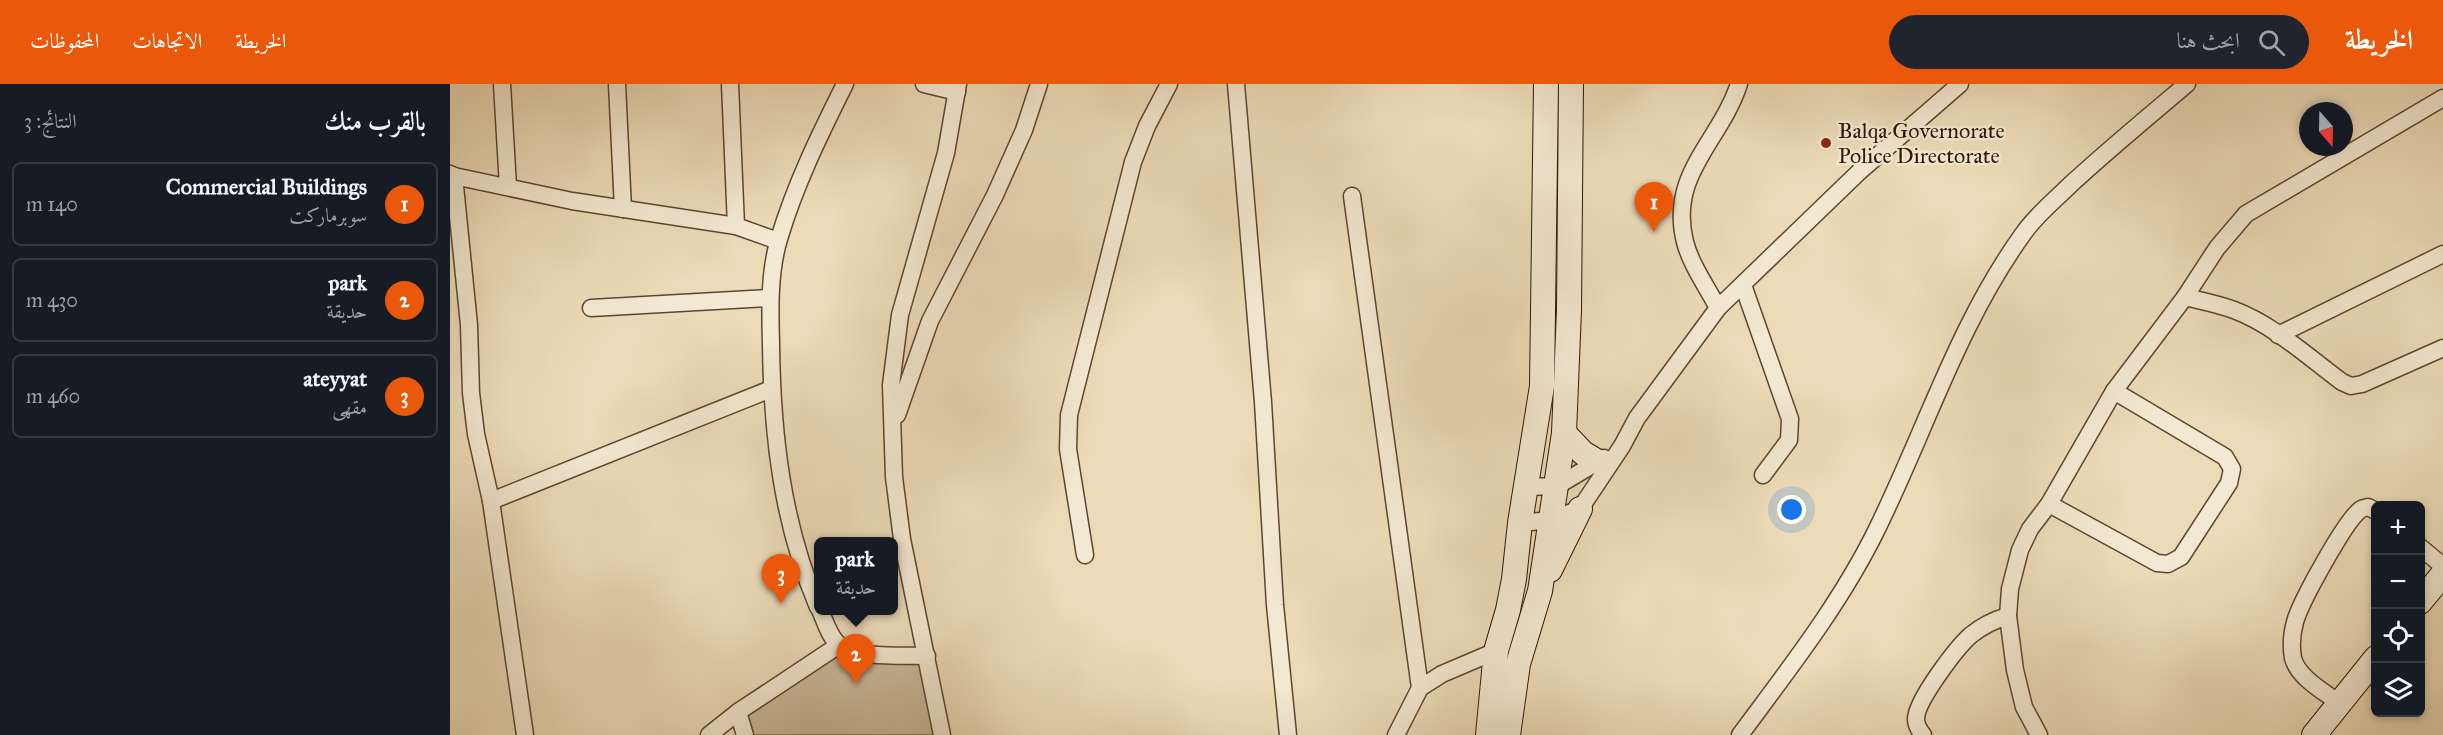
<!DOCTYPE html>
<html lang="ar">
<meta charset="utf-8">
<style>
body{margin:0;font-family:"IM FELL Great Primer",Amiri,serif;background:#20242c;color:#f1f3f6;direction:rtl}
.controls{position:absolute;right:18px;bottom:18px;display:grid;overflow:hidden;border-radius:9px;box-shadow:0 3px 9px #0003}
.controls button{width:54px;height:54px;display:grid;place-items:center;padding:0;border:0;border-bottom:2px solid #363941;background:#171b24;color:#f1f3f6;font:30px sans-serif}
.compass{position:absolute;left:1849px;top:18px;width:54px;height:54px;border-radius:50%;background:#171b24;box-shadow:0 3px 9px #0003;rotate:160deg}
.you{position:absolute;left:1342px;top:426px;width:21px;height:21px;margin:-15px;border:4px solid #fff;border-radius:50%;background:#1a73e8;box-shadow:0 0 0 9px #1a73e833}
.badge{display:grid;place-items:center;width:39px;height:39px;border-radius:50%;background:#ea580c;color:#fff;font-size:20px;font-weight:700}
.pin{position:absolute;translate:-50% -50px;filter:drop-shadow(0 2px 3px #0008)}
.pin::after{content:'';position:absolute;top:32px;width:21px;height:18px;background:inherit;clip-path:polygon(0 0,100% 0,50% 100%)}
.popup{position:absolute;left:364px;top:453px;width:84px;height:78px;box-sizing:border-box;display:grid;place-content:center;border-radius:9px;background:#171b24;filter:drop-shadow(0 2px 4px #0005);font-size:20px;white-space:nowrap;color:#9ea1a6}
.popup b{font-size:22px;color:#f1f3f6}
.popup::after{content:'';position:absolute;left:50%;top:100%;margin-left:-12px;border:12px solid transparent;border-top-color:#171b24}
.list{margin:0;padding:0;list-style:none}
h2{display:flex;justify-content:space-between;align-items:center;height:78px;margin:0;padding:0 24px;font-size:26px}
h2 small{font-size:20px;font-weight:400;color:#9ea1a6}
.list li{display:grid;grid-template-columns:39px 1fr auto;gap:18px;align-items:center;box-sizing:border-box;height:84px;margin:0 12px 12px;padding:0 12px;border:2px solid #363941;border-radius:9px}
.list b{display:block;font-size:22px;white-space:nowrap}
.list p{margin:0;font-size:20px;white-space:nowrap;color:#9ea1a6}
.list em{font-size:20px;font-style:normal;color:#9ea1a6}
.icon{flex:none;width:33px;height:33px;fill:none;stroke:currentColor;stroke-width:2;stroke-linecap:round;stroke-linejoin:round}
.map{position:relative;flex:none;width:1993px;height:651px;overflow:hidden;direction:ltr}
header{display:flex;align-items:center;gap:36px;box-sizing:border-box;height:84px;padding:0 30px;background:#ea580c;color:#fff}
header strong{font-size:28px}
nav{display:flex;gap:33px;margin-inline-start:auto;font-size:21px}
.search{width:420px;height:54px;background:#20242c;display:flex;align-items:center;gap:15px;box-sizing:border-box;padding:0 21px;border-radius:33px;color:#9ea1a6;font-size:22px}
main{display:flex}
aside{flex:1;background:#171b24}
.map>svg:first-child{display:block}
</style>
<header>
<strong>الخريطة</strong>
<div class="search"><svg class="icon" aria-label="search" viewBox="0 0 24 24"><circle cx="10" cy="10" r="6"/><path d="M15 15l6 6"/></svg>ابحث هنا</div>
<nav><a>الخريطة</a><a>الاتجاهات</a><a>المحفوظات</a></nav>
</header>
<main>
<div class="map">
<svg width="1993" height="651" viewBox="0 0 1993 651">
<rect width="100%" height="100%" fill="#ecdbb8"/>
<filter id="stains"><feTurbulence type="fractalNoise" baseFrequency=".00333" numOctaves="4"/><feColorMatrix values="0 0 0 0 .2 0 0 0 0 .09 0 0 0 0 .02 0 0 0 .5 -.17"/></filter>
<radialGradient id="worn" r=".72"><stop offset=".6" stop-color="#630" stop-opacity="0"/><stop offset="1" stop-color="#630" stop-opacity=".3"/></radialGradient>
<polygon fill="#cbb999" stroke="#7c674e" stroke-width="1.5" points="389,561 477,572 492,651 295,651 288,628"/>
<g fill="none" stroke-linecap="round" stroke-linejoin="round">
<defs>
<g id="street">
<polyline points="52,0 58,103"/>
<polyline points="167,0 173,125"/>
<polyline points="280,0 286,142"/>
<polyline points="474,0 507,8"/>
<polyline points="786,0 813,318 825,521 838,651"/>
<polyline points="0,90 4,92 19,241 21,309 26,350 41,417 75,651"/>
<polyline points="4,92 122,117 286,142 328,157"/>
<polyline points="902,112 970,604"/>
<polyline points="1293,201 1340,335 1339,356 1313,391"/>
<path d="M 1735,213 C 1752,217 1768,220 1784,226 C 1824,241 1858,273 1892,298 L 1901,302 L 1912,300 L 1993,264"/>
<polyline points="141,224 320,214"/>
<path d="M 1268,224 C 1257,203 1241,181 1235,158 C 1218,90 1270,58 1289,0"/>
<polyline points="1828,251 1993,170"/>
<polyline points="447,331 480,237 545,111 574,46 589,0"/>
<polyline points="1077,403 1107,402 1154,374"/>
<polyline points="41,417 321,305"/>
<polyline points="1599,420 1707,479 1718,480 1731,473 1779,399 1782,385 1775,373 1664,307"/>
<polyline points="1070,439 1101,436 1130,425 1172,362 1187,334 1268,224 1410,87 1510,0"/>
<polyline points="1970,463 1993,482"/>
<polyline points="635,471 618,365 619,331 683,78 697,42 719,0"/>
<path d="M 368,523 C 332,439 322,350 321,260 C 320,226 319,188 329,155 C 345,101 370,50 395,0"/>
<path d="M 370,526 C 375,537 379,552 388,560 C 406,575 454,571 477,572"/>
<path d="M 1889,619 C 1875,608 1848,594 1843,574 C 1841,563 1842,549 1845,538 C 1850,519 1895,437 1910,426 C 1912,424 1916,424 1918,423 L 1926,427"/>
<polyline points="288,628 295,651"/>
<polyline points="259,651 288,628 389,561"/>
<polyline points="492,651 452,455 444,393 441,301 450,231 496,69 508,0"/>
<polyline points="946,651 970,604 992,590 1046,567"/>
<path d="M 1290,651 C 1338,586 1390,520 1426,447 C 1475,348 1508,240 1573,150 C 1586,131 1604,117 1620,101 C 1658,66 1698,33 1737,0"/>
<path d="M 1473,651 C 1469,646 1466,641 1466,635 C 1466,617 1507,563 1521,551 C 1532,542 1544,536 1558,532"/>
<polyline points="1589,651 1574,623 1565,586 1558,532 1560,505 1570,466 1580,445 1599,420 1664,307 1735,213 1767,164 1796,130 1993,14"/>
</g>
<g id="secondary">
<polyline points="1114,349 1133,369 1148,378"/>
<polyline points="1100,486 1130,425"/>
<polyline points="1970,518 1993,490"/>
<polyline points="1038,651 1046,567 1058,526 1064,495 1070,439 1092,302 1096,0"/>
<polyline points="1058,651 1068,580 1090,507 1114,349 1119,226 1121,0"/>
<polyline points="1864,651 1926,574"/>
</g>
</defs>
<use href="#street" stroke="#5c4631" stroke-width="19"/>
<use href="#secondary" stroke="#2c1504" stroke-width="26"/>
<use href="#street" stroke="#f3e8d1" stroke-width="16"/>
<use href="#secondary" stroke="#f3e8d1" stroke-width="24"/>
</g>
<circle fill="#8f2418" stroke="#f3e8d1" stroke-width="2" cx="1376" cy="59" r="6"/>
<g text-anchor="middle" stroke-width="5" stroke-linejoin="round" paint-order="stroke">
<g font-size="22" fill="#2c1504" stroke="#f3e8d1" text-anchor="start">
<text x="1388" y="54">Balqa Governorate<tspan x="1388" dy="25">Police Directorate</tspan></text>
</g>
</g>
<rect width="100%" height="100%" filter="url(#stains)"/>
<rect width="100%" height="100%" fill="url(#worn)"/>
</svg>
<div class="controls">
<button>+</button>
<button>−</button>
<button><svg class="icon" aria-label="locate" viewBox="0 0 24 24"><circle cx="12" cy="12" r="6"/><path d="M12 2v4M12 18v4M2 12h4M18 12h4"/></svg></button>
<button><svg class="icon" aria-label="layers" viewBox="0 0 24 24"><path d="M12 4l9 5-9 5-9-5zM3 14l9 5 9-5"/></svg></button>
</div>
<svg class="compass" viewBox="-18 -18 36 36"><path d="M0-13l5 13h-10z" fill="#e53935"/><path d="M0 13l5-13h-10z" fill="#9ea1a6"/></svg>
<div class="you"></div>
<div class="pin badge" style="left:1204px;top:148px">1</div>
<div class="pin badge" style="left:406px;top:600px">2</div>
<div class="popup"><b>park</b>حديقة</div>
<div class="pin badge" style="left:331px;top:520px">3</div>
</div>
<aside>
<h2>بالقرب منك<small>النتائج: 3</small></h2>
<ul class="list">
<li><span class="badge">1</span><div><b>Commercial Buildings</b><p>سوبرماركت</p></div><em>140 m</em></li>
<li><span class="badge">2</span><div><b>park</b><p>حديقة</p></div><em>430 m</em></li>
<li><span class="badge">3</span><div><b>ateyyat</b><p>مقهى</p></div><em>460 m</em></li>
</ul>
</aside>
</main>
